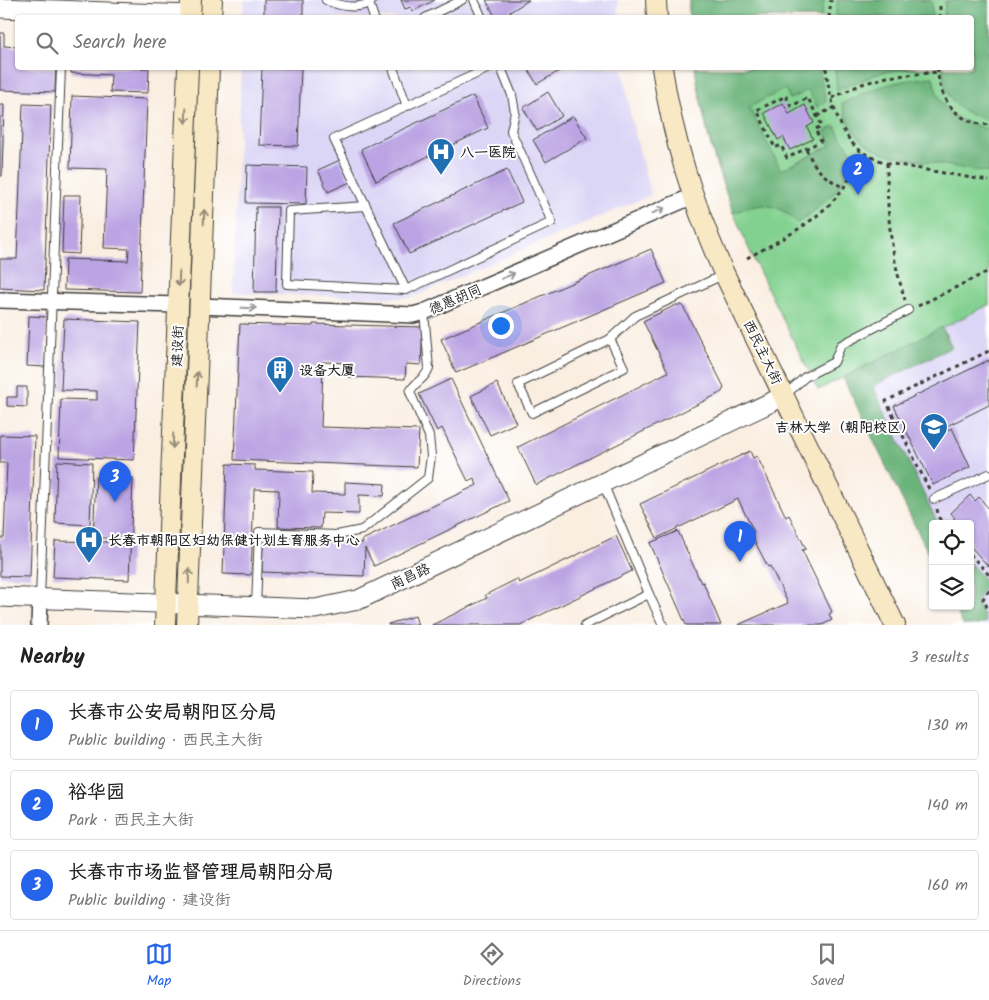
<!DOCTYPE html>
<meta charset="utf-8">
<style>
body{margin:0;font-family:Kalam,"LXGW WenKai TC",sans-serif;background:#f6f6f6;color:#222}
.controls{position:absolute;right:15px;bottom:15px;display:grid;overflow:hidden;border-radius:5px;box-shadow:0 1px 4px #0004}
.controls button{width:45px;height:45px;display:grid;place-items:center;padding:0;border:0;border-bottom:1px solid #e0e0e0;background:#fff;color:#222;font:25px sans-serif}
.you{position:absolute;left:500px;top:325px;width:18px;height:18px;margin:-12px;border:4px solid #fff;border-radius:50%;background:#1a73e8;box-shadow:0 0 0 8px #1a73e833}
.badge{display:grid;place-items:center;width:32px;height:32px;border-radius:50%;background:#2563eb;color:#fff;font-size:16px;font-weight:700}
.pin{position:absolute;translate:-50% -41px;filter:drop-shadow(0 1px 2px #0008)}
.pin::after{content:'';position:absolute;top:26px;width:18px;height:15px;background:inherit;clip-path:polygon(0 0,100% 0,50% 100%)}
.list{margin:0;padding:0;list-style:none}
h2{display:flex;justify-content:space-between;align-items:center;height:65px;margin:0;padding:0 20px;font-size:21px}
h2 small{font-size:16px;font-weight:400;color:#767676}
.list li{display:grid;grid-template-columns:32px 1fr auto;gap:15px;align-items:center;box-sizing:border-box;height:70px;margin:0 10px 10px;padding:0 10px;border:1px solid #e0e0e0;border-radius:5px}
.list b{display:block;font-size:19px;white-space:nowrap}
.list p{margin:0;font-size:16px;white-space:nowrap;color:#767676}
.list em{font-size:16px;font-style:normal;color:#767676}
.icon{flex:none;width:28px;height:28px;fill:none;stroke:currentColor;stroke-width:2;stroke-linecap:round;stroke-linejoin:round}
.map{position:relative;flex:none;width:989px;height:625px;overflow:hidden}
.search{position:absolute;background:#fff;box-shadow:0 1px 4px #0004;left:15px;right:15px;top:15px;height:55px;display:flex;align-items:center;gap:12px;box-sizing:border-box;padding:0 18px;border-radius:5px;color:#767676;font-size:19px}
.sheet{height:305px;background:#fff}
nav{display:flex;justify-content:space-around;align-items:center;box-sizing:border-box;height:70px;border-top:1px solid #e0e0e0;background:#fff;font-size:14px;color:#767676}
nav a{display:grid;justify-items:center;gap:2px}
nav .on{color:#2563eb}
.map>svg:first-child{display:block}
</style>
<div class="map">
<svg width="989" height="625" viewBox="0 0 989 625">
<rect width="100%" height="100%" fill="#fff"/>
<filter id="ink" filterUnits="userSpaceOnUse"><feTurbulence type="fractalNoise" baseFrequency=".02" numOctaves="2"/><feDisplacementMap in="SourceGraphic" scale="10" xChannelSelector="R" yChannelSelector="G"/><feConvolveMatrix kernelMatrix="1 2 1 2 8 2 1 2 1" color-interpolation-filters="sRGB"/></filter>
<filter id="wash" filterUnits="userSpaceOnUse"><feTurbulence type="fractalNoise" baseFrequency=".0096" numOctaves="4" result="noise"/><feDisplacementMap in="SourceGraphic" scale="20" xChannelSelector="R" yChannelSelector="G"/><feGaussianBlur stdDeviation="1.12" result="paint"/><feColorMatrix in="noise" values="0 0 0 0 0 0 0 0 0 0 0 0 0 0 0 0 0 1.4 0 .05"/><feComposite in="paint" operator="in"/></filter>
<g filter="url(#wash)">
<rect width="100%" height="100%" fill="#faeee1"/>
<g fill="#dcd6f6">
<polygon points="244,0 618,0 618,17 243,18"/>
<polygon points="241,68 623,68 631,118 651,195 410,298 233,293"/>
<polygon points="988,304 989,625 963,625 954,606 970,606 970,524 933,524 933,563 843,378"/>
</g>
<path fill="#83d190" stroke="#507656" d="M 689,0 L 989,0 L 989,306 L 988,305 L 818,390 C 784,320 746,252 721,179 C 708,143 701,105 695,68 L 972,68 L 972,18 L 689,17 Z"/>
<g fill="#6ab37a" stroke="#43684b">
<polygon points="689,0 824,0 821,17 689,18"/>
<polygon points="838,0 928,0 932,3 932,17 835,17"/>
<path d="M 949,0 L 989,0 L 989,120 C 960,114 943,99 943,68 L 972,68 L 972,18 L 944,17 L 945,2 L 948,2 Z"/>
<path d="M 695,68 L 819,68 L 826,102 L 817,107 L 808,90 L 790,99 L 785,89 L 749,107 L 781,170 L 831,145 L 825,131 L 835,126 L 841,138 L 854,154 C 845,188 825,204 797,223 C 777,201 759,202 733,213 C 716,165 703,118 695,68 Z"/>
<polygon points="835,68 918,68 883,72 837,90"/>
<path d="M 933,77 C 940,113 955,121 989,129 L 989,173 L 889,155 C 863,147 849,130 842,104 C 876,86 895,81 933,77 Z"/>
<polygon points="942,327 952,347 873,386 938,524 933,524 933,563 843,378"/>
<polygon points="970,563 987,583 977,601 986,622 978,625 963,625 954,606 970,606"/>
</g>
<g id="blocks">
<g fill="#bba4e3">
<rect x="264" y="0" width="39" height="18"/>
<polygon points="401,0 435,0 413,11 411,7 405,9"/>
<polygon points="486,0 529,0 500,18 496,18"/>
<polygon points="0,33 4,33 4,46 18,47 18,68 56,68 55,92 0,90"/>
<polygon points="71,68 149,68 148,93 110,92 111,75 71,73"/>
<polygon points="262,68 301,68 298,146 259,145"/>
<polygon points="527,68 564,68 537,84"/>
<polygon points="548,92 562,116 537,131 523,108"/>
<polygon points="72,96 147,99 140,292 64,290 65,259 128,261 129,249 104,248 107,169 70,168"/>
<polygon points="473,96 488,128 376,181 361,149"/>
<polygon points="783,103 789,114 805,105 814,123 807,127 813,139 790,150 783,137 778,140 764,113"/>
<polygon points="23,104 51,105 44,290 0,288 0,259 17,259"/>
<polygon points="0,105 4,105 2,176 0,176"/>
<polygon points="573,116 587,138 546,162 533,140"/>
<polygon points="340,160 350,182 328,192 318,170"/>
<polygon points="247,165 307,167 306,204 246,203"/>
<polygon points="507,170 522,202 409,254 394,223"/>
<polygon points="64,195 81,195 79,254 62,253"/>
<polygon points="256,207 278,207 276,292 254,292"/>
<polygon points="651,249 666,283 456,373 441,339"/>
<polygon points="676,305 681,305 684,308 724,387 722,392 536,485 518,447 668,372 643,321"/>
<polygon points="29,316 47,317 45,367 27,366"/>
<polygon points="64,319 140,322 134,460 59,457 61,399 97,400 97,391 61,390"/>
<polygon points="240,324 313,326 313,324 423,327 421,365 406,364 405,379 348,377 348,363 323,362 321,427 419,430 417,467 234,460"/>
<polygon points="989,360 989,405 945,427 947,430 952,428 970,467 933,485 894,406"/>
<polygon points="451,379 509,501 374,566 365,548 364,576 262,572 263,542 317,544 317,541 363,543 362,540 477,485 474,478 468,481 442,428 437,431 419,394"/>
<polygon points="497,383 516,423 490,435 471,396"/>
<polygon points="17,387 27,387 27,407 7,406 7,397 17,397"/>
<polygon points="0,435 35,436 30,577 0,576 0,538 4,538 7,463 0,463"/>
<polygon points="750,451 753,458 757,456 786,517 789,515 806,549 802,550 832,612 829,614 832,620 822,625 738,625 788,603 770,566 768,567 751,534 754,532 738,499 657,538 640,504"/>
<polygon points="57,461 92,463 90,525 55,523"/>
<polygon points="227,464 255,465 255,470 313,472 312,493 345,494 345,482 385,484 384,496 359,495 359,514 322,513 321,528 278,527 279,490 254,489 251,575 223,574"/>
<polygon points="96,477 133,478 129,580 53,577 55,541 107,542 107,538 93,538"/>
<polygon points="970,495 975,501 979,497 989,509 989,567 970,546 970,524 951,524 950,522 955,518 951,513"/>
<polygon points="678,531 701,583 703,582 721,625 686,625 650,543"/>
<polygon points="616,536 632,571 520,625 432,625 487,598 485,595 517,579 519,583"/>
<polygon points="415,616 418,625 388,625 388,624"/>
</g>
</g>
</g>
<g filter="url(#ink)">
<use href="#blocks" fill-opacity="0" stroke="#3d3c3a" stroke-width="1"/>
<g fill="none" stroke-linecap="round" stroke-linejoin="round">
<defs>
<g id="service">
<path d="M 326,0 C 339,6 360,11 373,0"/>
<polyline points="474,0 482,18"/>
<polyline points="369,3 374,18"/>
<polyline points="425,18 462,0"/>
<polyline points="393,68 407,106"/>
<polyline points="366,206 289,211 287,284 406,290 552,222 511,131 515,112 512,95 501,68"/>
<polyline points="406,290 334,139 489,68"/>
<polygon points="610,339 624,368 532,413 518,384"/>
<polyline points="610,339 635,316 725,274"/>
<polyline points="784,396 805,377 834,362 841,345 908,310"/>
<polyline points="603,483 649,594"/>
<polyline points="934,499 989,474"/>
<polyline points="40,598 61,68"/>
<path d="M 256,606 L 259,532 L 337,535 L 362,530 L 428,478 L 431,456 L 429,436 L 410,392 C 414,382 426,379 429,368 L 424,312"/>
<polyline points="585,625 649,594 663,625"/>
</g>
<g id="minor">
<polyline points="0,300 178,305"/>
<polyline points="200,306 413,315 424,312 693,196"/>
<polyline points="39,625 40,598"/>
</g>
<g id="tertiary">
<polyline points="0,8 190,15"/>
<polyline points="0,597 315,609 358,600 784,396"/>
</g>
<g id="secondary">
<polyline points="656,0 657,18"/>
<polyline points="190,18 191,0"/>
<polyline points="211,18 212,0"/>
<path d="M 662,68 C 673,140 693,202 722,269 L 895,625"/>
<polyline points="165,625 188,68"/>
<polyline points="187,625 209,68"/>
</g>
</defs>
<use href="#service" stroke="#3d3c3a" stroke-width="10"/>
<use href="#minor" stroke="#3d3c3a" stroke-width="18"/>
<use href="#tertiary" stroke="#3d3c3a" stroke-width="21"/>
<use href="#secondary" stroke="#3d3c3a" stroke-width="22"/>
<g stroke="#3d3c3a" stroke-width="3" stroke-dasharray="4 4" stroke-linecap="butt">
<polyline points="829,18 831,0"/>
<polyline points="940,18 940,3"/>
<path d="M 826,68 C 828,91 837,126 853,144 C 862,154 875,159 887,163 L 989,181"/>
<path d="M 938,68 C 937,90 950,115 973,122 C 978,124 984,124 989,125"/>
<polygon points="786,96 791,106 808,98 822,126 815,129 821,141 787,158 781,145 775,148 757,110"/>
<polyline points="832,98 862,84 887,77 938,72"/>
<polyline points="817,116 835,107"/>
<path d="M 806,149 C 817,172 822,175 844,188"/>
<path d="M 887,163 C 887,214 890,251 905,300"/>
<path d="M 747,258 C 794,233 847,207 860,151"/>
<polyline points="918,306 989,271"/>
<polyline points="929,489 886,401 989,351"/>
<polyline points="937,509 939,518 944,524"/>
<polyline points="970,554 989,575"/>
<polyline points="989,590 983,599 989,611"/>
</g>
<use href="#service" stroke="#fff" stroke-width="8"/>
<use href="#minor" stroke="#fff" stroke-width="15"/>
<use href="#tertiary" stroke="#fff" stroke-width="19"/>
<use href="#secondary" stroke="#f8e8c3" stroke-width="20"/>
</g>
<defs><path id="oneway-shaft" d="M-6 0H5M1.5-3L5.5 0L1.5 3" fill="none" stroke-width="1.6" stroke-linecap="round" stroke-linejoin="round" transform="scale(1.25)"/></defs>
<g stroke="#958c78">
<use href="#oneway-shaft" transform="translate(186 116) rotate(92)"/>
<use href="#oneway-shaft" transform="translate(204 217) rotate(-88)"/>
<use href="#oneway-shaft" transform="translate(179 279) rotate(92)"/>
<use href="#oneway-shaft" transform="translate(197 379) rotate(-88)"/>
<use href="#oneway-shaft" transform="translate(173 441) rotate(92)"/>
<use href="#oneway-shaft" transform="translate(189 576) rotate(-88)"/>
</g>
<g stroke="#999">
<use href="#oneway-shaft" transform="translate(658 211) rotate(-23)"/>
<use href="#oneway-shaft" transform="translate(508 276) rotate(-23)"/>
<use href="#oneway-shaft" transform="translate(249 308) rotate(2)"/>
</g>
</g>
<defs>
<symbol id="hospital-pin" viewBox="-11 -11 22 30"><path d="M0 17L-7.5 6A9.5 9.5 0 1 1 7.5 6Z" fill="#1f6fb2" stroke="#fff"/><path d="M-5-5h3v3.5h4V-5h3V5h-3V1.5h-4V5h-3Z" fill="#fff"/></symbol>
<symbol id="building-pin" viewBox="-11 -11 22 30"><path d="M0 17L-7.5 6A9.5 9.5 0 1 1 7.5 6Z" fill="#1f6fb2" stroke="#fff"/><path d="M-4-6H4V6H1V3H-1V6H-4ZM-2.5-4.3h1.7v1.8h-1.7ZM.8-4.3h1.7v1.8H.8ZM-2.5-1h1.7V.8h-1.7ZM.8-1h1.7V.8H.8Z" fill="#fff"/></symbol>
<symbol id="university-pin" viewBox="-11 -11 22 30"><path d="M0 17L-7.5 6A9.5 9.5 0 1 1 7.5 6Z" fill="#1f6fb2" stroke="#fff"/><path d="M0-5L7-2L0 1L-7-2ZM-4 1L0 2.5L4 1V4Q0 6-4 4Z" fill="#fff"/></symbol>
</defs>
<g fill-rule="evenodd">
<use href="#hospital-pin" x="425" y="136" width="32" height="43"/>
<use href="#building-pin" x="264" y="354" width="32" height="43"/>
<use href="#university-pin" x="918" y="411" width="32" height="43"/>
<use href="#hospital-pin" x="73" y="524" width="32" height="43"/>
</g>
<g text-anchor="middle" stroke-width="4" stroke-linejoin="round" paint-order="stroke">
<g font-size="14" font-weight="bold" fill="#1c1c1c" stroke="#fff" text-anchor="start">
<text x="460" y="157">八一医院</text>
<text x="299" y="375">设备大厦</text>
<text x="915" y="432" text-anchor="end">吉林大学（朝阳校区）</text>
<text x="108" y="545">长春市朝阳区妇幼保健计划生育服务中心</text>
</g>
<g font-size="14" fill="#1c1c1c" stroke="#fff">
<text transform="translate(455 299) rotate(-23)" y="5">德惠胡同</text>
<text transform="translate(177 346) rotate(-88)" y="5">建设街</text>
<text transform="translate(763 352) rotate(64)" y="5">西民主大街</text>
<text transform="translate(410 576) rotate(-25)" y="5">南昌路</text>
</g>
</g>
</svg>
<div class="controls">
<button><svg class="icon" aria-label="locate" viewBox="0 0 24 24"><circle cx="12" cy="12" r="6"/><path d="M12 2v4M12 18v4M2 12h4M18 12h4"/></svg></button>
<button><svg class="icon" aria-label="layers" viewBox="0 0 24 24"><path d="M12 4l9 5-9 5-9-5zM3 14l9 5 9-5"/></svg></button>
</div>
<div class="you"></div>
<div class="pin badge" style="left:740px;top:562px">1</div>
<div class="pin badge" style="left:858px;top:195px">2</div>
<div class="pin badge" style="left:115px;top:502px">3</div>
<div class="search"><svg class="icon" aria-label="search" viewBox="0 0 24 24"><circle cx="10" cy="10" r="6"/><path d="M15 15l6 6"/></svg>Search here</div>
</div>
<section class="sheet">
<h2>Nearby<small>3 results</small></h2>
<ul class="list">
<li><span class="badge">1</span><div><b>长春市公安局朝阳区分局</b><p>Public building · 西民主大街</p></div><em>130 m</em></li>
<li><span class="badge">2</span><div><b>裕华园</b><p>Park · 西民主大街</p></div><em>140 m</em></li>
<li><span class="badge">3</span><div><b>长春市市场监督管理局朝阳分局</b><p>Public building · 建设街</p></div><em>160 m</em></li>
</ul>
</section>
<nav>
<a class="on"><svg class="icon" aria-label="map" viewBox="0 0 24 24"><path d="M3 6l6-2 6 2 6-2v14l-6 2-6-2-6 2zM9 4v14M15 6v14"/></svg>Map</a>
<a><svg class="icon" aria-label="directions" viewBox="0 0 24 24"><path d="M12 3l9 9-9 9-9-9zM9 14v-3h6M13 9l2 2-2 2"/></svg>Directions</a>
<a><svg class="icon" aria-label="saved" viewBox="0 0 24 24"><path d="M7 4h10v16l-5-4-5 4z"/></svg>Saved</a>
</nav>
